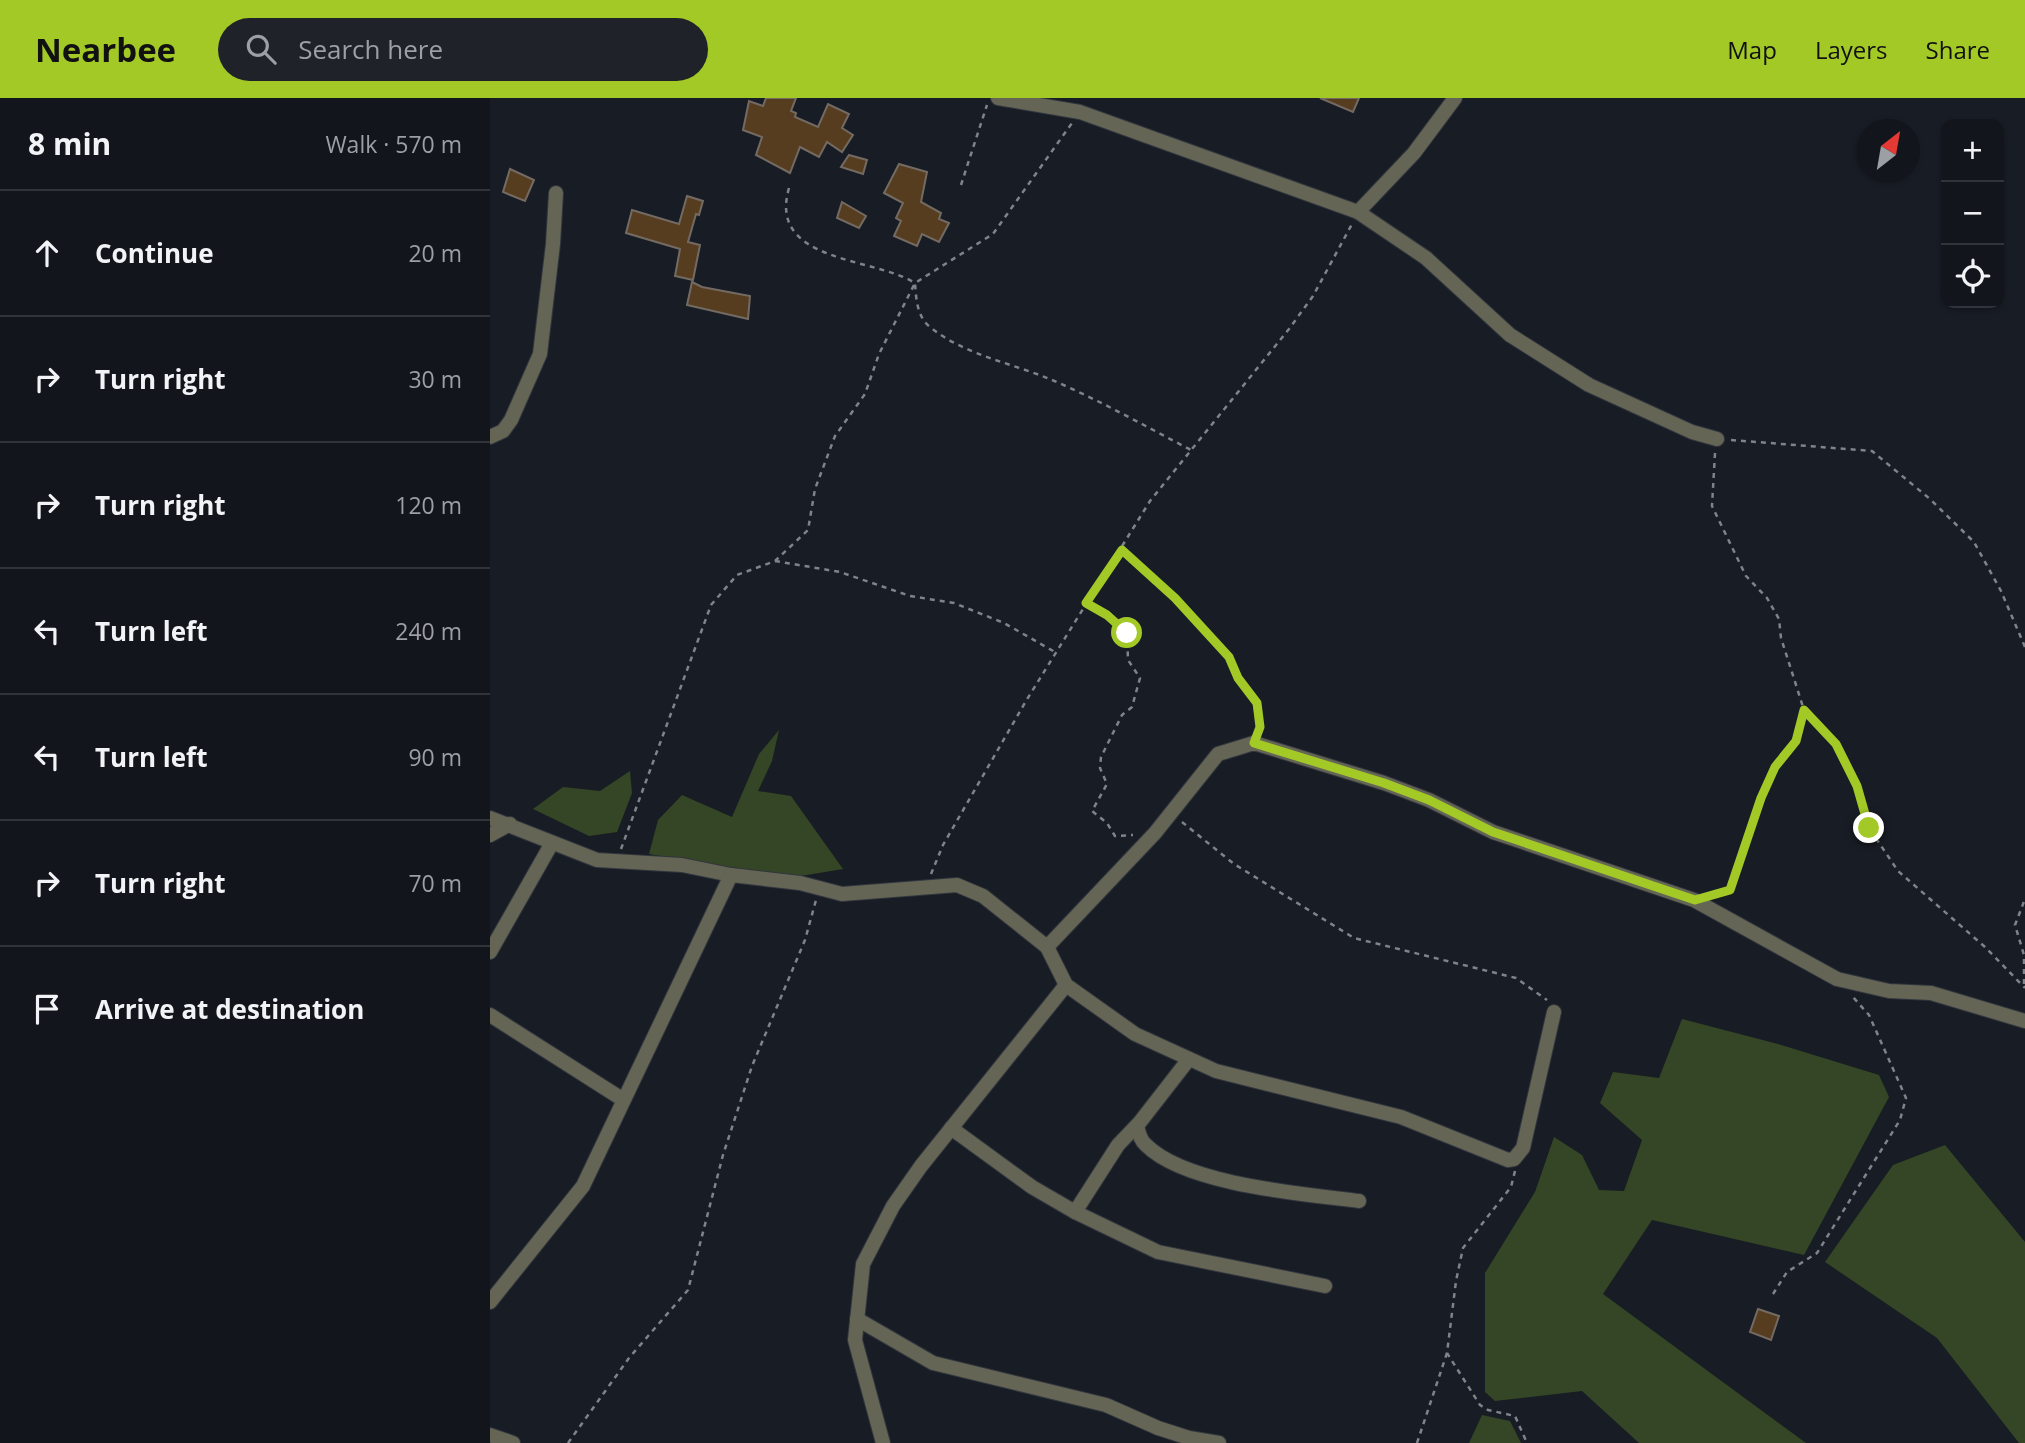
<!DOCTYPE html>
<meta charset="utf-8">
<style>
body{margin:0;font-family:"Open Sans",sans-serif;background:#1f2228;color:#f1f3f6}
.controls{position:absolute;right:21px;top:21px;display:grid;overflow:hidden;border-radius:14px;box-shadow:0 2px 5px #0004}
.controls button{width:63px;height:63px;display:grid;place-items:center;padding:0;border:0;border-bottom:2px solid #31343a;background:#12151b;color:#f1f3f6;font:35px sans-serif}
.compass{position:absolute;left:1367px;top:21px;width:63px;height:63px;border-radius:50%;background:#12151b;box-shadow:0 2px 5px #0004;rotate:31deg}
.stop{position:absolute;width:21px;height:21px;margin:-16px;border:5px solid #a3c927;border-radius:50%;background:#fff}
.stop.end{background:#a3c927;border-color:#fff;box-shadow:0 2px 7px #0008}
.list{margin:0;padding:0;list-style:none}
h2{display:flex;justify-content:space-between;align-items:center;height:91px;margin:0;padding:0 28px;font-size:30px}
h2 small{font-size:23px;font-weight:400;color:#9c9fa3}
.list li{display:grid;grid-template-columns:46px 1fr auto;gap:21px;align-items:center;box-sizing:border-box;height:126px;padding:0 28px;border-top:2px solid #31343a}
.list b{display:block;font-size:26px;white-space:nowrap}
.list em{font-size:23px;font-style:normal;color:#9c9fa3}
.icon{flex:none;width:38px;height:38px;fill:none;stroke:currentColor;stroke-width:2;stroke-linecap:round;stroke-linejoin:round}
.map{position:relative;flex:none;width:1535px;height:1345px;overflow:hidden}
header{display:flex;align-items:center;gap:42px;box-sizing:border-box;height:98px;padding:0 35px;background:#a3c927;color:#111}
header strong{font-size:33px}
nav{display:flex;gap:38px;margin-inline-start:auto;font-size:24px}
.search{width:490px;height:63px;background:#1f2228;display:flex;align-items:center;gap:18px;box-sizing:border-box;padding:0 24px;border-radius:38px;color:#9c9fa3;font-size:26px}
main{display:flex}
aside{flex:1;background:#12151b}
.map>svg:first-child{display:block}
</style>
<header>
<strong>Nearbee</strong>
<div class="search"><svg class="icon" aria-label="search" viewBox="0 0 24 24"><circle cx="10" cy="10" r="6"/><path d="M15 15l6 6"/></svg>Search here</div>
<nav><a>Map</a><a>Layers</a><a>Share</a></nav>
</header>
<main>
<aside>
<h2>8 min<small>Walk · 570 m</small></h2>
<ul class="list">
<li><svg class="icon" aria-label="ahead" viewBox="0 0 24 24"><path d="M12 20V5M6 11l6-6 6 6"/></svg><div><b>Continue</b></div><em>20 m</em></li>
<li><svg class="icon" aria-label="right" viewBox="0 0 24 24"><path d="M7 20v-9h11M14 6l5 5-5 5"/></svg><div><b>Turn right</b></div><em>30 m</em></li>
<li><svg class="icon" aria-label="right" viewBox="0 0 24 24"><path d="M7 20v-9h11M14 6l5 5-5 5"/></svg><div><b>Turn right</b></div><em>120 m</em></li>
<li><svg class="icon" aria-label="left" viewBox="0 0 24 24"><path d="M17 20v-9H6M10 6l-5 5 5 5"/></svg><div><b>Turn left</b></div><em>240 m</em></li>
<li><svg class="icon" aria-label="left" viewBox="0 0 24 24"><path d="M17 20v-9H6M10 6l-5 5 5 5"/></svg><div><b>Turn left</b></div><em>90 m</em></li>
<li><svg class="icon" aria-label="right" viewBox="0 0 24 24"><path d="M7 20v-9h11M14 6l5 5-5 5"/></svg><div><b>Turn right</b></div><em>70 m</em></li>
<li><svg class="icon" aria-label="arrive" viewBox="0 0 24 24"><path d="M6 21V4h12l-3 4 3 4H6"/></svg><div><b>Arrive at destination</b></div></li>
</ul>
</aside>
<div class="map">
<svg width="1535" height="1345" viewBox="0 0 1535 1345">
<rect width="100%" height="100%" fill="#181c24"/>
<g fill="#344625">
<polygon points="289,632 282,663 268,693 301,698 353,771 299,780 159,756 168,722 192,697 242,719 269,656"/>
<polygon points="140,673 142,695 127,734 99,738 43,711 73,689 110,693"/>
<polygon points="1192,921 1288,946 1389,977 1399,999 1314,1157 1162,1122 1113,1196 1316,1345 1149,1345 1092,1293 1005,1303 995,1294 995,1175 1045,1094 1064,1039 1092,1057 1109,1092 1134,1093 1152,1042 1110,1005 1123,974 1169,980"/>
<polygon points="1455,1047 1535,1144 1535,1345 1529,1345 1447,1240 1335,1164 1403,1067"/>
<polygon points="992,1317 1020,1323 1031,1345 979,1345"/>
</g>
<g fill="#573d20" stroke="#736b63" stroke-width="2">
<polygon points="276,0 306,0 301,13 306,15 305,19 328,29 338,6 359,16 352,30 363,37 352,54 337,44 329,59 310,49 300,75 266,57 272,39 253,32 259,3 273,8"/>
<polygon points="830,0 869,0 863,14"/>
<polygon points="359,57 377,62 373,76 351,69"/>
<polygon points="409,66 437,74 431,104 451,115 449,121 459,125 449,144 432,136 427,148 404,138 411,123 406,120 413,105 394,95"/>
<polygon points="20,71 44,82 35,103 13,94"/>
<polygon points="197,98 213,103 209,117 206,116 198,144 210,147 203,182 185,178 190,151 136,135 142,112 189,126"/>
<polygon points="352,104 376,118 369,130 347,120"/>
<polygon points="202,184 212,189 260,198 258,221 197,207"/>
<polygon points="1268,1211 1289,1218 1281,1242 1260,1234"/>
</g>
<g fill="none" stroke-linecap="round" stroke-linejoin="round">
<defs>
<g id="minor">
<polyline points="508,0 590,14 868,114 924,55 965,0"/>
<polyline points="868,114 936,160 1020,237 1099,287 1202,334 1227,341"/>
<polyline points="0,339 13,333 21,322 50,256 63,146 66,95"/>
<polyline points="0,720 107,762 192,767 241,777 310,785 352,796 467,787 493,798 557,849 665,735 728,656 764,645 894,685 939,702 1003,734 1204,802 1347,881 1399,893 1441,895 1535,923"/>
<polyline points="0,737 20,726"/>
<polyline points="557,849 576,887 645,936 726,973 911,1019 1018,1062 1024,1061 1033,1050 1064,914"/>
<polyline points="0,854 62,745"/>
<polyline points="0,917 132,1001"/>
<path d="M 647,1028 C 649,1035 650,1042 656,1047 C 696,1087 814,1096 869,1103"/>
<polyline points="461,1030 542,1089 585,1114 628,1047 650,1024 699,961"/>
<polyline points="585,1114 668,1154 835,1188"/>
<polyline points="0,1204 93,1088 241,777"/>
<polyline points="367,1221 443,1265 616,1307 668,1330 699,1340 729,1345"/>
<polyline points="0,1337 23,1345"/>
<polyline points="393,1345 365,1242 373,1166 403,1108 431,1068 576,887"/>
</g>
</defs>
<use href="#minor" stroke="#32363e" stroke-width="16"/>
<g stroke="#7f838a" stroke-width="2.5" stroke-dasharray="5 5" stroke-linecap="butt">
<polyline points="471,87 497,7"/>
<path d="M 299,90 C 277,165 384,159 425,185 C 426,200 427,219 440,229 C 474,257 522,265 562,282 C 609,302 655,328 701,352"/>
<polyline points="1241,342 1382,353 1440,401 1484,444 1511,493 1535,549"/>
<polyline points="1225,355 1222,408 1256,478 1277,500 1289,521 1291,540 1314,612 1346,646 1367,688 1379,730 1408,773 1495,849 1535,890"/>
<polyline points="631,452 685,500 739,559 748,580 767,605 769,632"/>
<polyline points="285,463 350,474 420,498 464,505 514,525 565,554"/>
<polyline points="596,504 617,517 637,535 638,562 650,580 642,609 632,617 611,659 610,670 617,686 602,713 617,725 625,738 643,737"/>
<polyline points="692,724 744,766 864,840 1026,880 1057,902"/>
<polyline points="131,751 221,507 247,477 285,463 318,432 325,391 345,338 375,296 389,256 425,185 503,136 582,25"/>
<polyline points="441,776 453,747 536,603 660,403 799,231 823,198 862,126"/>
<polyline points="1223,797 1240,792 1271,700 1285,669 1306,643 1314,612"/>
<polyline points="1534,886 1534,857 1525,827 1535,801"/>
<polyline points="1025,1073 1021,1089 973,1150 966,1183 957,1255 990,1307 998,1312 1025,1318 1037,1345"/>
<polyline points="1283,1196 1297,1174 1327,1155 1410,1022 1416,1000 1379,917 1363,899"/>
<polyline points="78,1345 139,1260 198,1192 233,1057 262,968 315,842 326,802"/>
<polyline points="927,1345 957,1255"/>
</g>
<use href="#minor" stroke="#646555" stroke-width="14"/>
</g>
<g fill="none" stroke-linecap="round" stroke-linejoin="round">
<polyline stroke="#a3c927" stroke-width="9" points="637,535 617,517 596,505 632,452 685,500 739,559 748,580 767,605 770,629 764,645 894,685 939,702 1003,734 1205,802 1240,792 1271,700 1285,669 1306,643 1314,612 1346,646 1367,688 1379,730"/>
</g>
</svg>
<div class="controls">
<button>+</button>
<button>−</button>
<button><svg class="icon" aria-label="locate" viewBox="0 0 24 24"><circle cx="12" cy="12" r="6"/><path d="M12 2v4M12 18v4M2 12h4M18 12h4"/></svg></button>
</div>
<svg class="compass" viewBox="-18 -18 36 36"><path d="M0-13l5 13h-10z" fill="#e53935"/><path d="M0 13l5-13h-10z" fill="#9c9fa3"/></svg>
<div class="stop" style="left:637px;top:535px"></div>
<div class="stop end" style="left:1379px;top:730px"></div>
</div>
</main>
